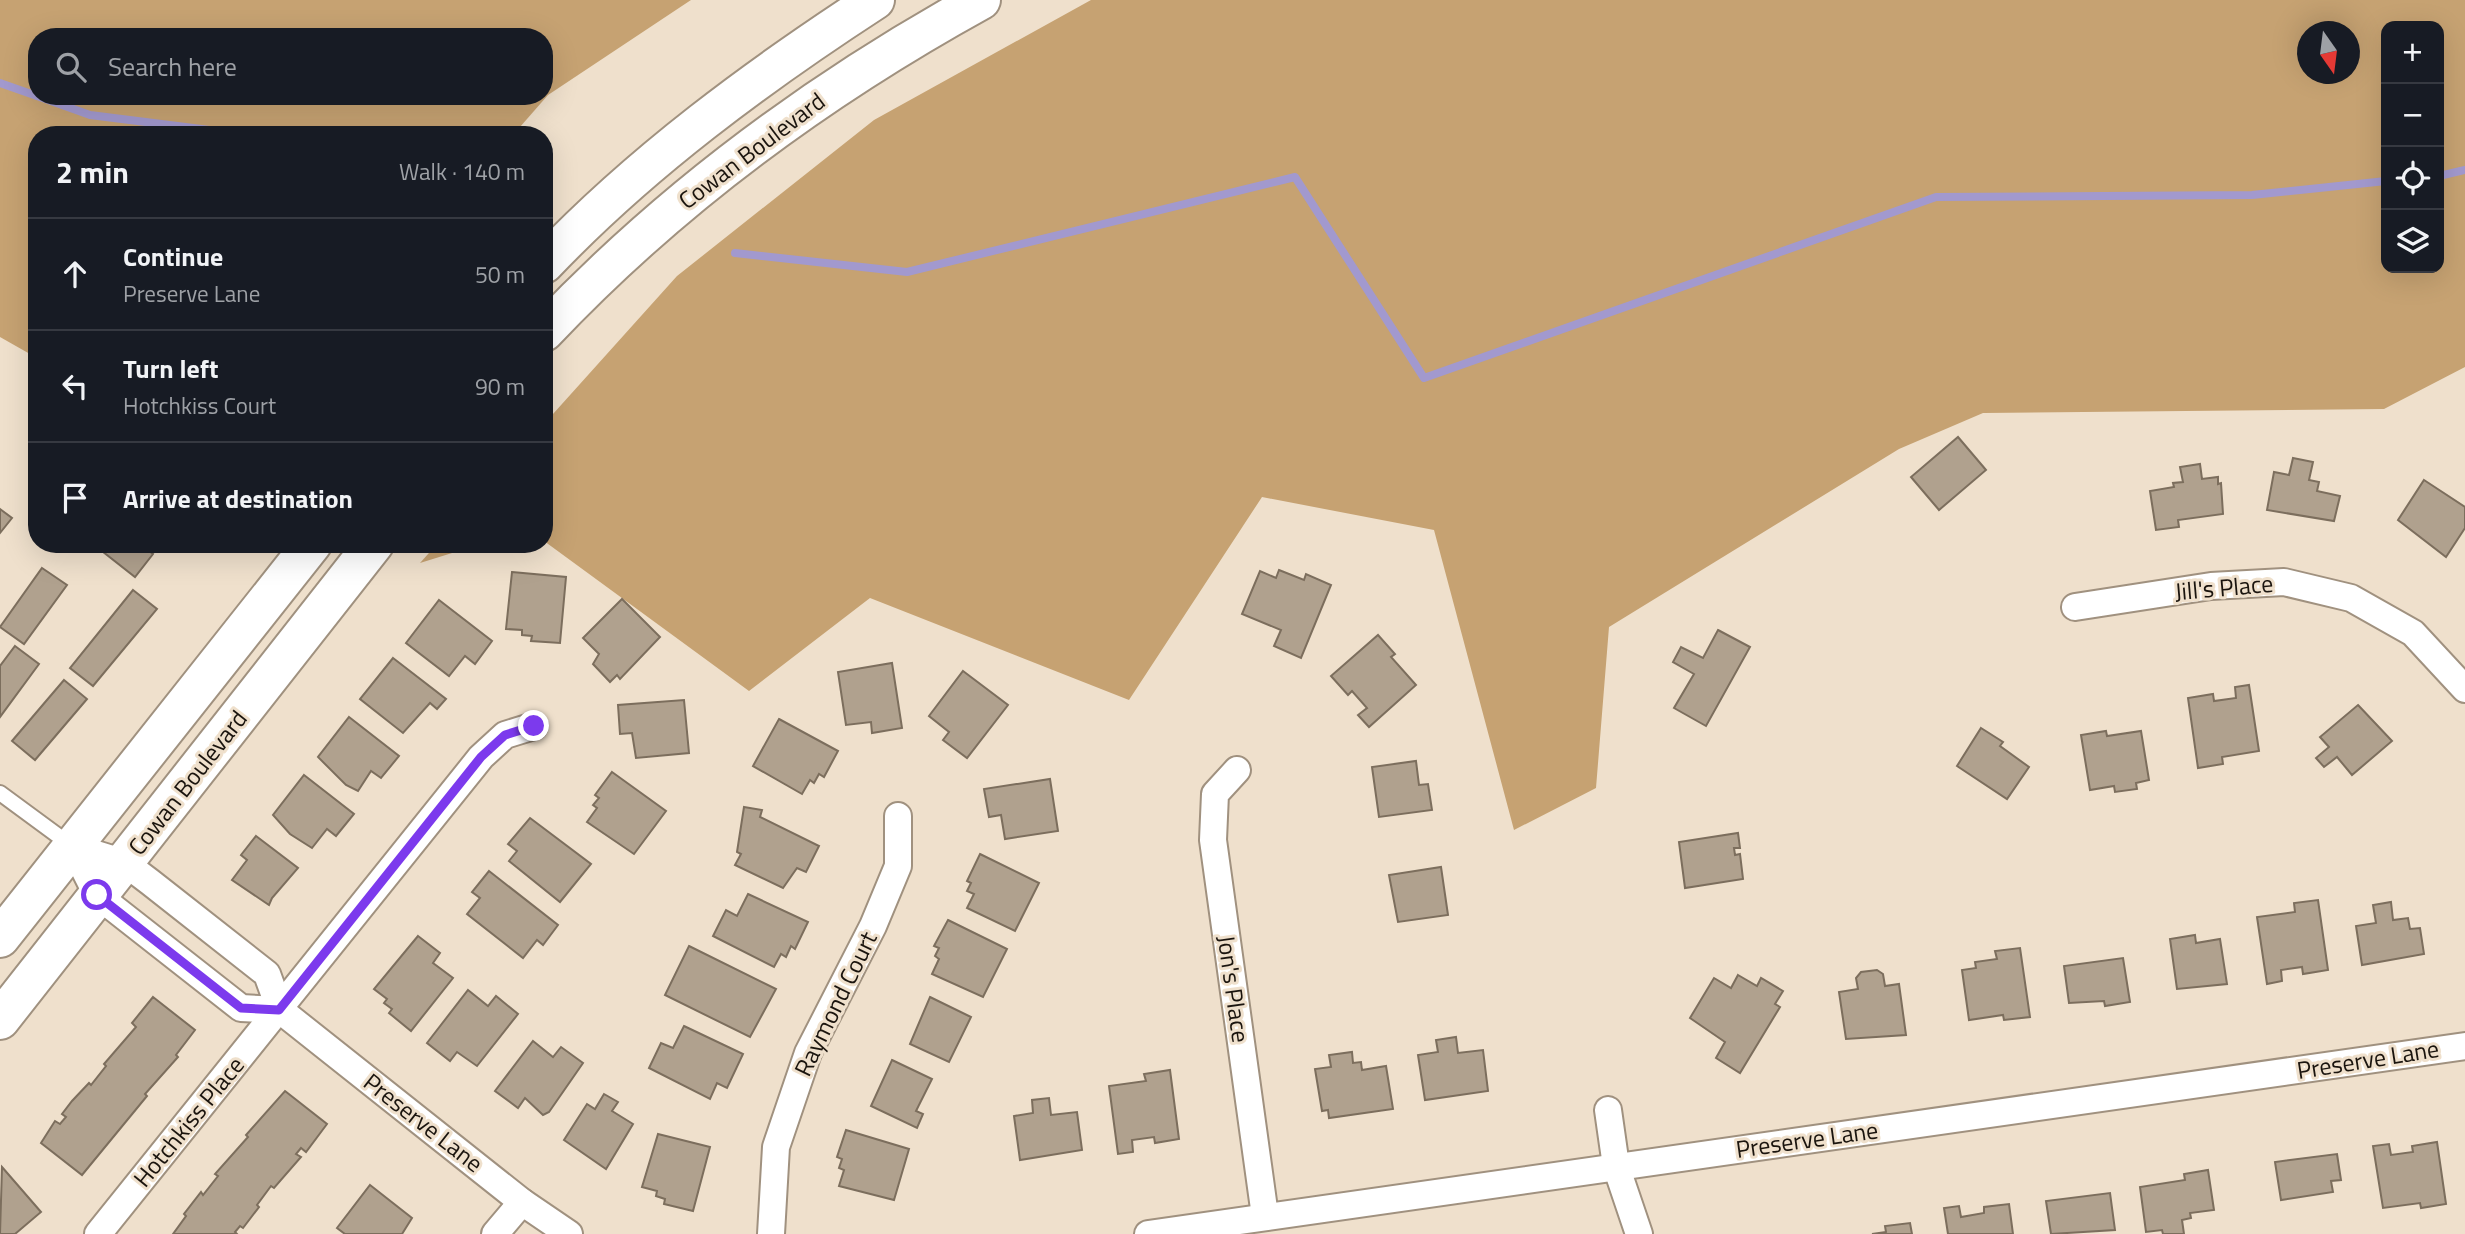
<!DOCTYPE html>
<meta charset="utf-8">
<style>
body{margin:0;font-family:"Titillium Web",sans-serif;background:#242831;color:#f1f3f6}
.controls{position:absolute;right:21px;top:21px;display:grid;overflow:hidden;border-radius:14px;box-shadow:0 7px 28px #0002}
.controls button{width:63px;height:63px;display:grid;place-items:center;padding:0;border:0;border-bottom:2px solid #363941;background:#171b24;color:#f1f3f6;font:35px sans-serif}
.compass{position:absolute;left:2297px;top:21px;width:63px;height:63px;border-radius:50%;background:#171b24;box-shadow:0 7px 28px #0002;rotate:166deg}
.stop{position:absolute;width:21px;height:21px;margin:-16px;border:5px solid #7c3aed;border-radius:50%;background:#fff}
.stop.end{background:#7c3aed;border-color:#fff;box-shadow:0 2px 7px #0008}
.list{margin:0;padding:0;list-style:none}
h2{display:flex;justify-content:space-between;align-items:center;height:91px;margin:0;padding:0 28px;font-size:30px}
h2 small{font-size:23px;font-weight:400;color:#9ea1a6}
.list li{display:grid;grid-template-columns:46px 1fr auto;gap:21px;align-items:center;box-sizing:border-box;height:112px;padding:0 28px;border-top:2px solid #363941}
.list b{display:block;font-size:26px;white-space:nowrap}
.list p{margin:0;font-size:23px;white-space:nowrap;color:#9ea1a6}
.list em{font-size:23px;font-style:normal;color:#9ea1a6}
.icon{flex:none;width:38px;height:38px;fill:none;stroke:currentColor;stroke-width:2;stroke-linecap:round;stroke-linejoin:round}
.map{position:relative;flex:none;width:2465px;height:1234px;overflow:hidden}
.search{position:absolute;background:#171b24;box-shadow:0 7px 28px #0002;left:28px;top:28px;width:525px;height:77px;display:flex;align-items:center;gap:18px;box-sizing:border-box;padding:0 24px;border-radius:28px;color:#9ea1a6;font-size:26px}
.panel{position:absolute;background:#171b24;box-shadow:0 7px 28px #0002;left:28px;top:126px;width:525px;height:427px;border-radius:28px}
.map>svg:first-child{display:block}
</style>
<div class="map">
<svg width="2465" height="1234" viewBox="0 0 2465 1234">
<rect width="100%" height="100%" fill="#efe0cc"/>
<g fill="#c6a272" fill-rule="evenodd">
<path d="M 0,0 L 691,0 L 548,95 L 513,135 L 37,135 L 37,358 L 0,337 ZM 37,37 L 544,37 L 544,96 L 37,96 Z"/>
<path d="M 1091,0 L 2465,0 L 2465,367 L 2384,409 L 1983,413 L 1899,449 L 1609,627 L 1596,788 L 1514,830 L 1434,530 L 1262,497 L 1129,700 L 870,598 L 749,691 L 544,541 L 544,424 L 677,276 L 874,120 ZM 2386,26 L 2439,26 L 2439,268 L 2386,268 ZM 2308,32 L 2350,32 L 2350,74 L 2308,74 Z"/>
<polygon points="437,544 481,544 420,563"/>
</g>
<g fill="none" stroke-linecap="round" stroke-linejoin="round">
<g stroke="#a299ce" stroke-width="8">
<polyline points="0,83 37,96"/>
<polyline points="37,96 90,115 249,135"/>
<polyline points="2439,176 2465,170"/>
<polyline points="735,253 907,272 1295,177 1424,378 1936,197 2252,195 2386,181"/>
</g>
</g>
<g fill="#b0a18e" stroke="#7c6e5d" stroke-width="2">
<polygon points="1958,437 1986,470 1939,510 1911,477"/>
<polygon points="2293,458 2313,462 2309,480 2319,482 2317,491 2340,496 2334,521 2267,510 2274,472 2289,475"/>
<polygon points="2200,464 2202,479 2218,477 2218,484 2221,483 2223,514 2178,520 2179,527 2156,530 2150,491 2174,487 2173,483 2183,482 2180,467"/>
<polygon points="2424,480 2465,507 2465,528 2446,557 2398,520"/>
<polygon points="0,509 12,518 0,533"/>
<polygon points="93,544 140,544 153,554 135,577"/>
<polygon points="42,568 67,585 24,644 0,627"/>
<polygon points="1279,570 1304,580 1306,574 1331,585 1301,658 1274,646 1281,630 1242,614 1260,571 1276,578"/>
<polygon points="512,572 566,577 560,643 531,641 532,636 522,635 522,630 506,629"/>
<polygon points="133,590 157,609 93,686 70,668"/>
<polygon points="622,599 660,637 620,679 617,675 610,682 593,664 599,654 583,638"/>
<polygon points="439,600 492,641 475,664 465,656 449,676 406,643"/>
<polygon points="1718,630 1750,647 1706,726 1674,708 1694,674 1673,662 1681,647 1703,658"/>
<polygon points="1378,635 1395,654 1391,657 1416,685 1369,727 1358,715 1367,708 1352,691 1348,695 1331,676"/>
<polygon points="15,646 39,664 0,717 0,666"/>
<polygon points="393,658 446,699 437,709 430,703 403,733 360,699"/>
<polygon points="892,663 902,728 872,733 871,722 846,725 838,672"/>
<polygon points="963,671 1008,705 967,758 943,740 949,732 929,716"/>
<polygon points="64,680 87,699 35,760 12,741"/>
<polygon points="2249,685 2259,751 2222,757 2223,764 2198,768 2188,698 2213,694 2214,701 2236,698 2235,687"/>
<polygon points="684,700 689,753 636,758 632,733 620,734 618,705"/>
<polygon points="2358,705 2392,741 2352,775 2337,757 2324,767 2316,758 2329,747 2320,737"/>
<polygon points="349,717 399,756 381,778 371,771 358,791 346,785 318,757"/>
<polygon points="779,719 838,751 824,777 819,774 814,783 810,780 802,794 753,766"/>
<polygon points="1981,728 2003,742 2000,746 2029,767 2007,799 1957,766"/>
<polygon points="2106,731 2107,736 2141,731 2149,780 2136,783 2137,789 2115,792 2114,786 2090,790 2081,735"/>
<polygon points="1416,761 1419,785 1428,784 1432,810 1379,817 1372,767"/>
<polygon points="612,772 666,811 634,854 587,822 597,808 593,805 599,798 595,795"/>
<polygon points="304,775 354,814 336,836 327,829 312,848 290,834 273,815"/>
<polygon points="1050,779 1058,831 1005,839 1001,815 989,817 984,789"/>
<polygon points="744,807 762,810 760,817 819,846 806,872 797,868 783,888 735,865 741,854 737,852"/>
<polygon points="530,818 591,864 560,902 509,861 517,851 508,844"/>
<polygon points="1738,833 1740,848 1734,848 1735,855 1740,854 1743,879 1685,888 1679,842"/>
<polygon points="256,836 298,868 272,898 269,905 232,880 247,860 241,855"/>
<polygon points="980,854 1039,883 1015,931 967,908 974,894 967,891 971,883 967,881"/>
<polygon points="1441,867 1448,915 1398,922 1389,875"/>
<polygon points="489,871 558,925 543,945 537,940 523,958 467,914 480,898 472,892"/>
<polygon points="748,894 808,922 795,949 791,946 786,957 781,954 774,967 713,936 726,910 737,916"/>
<polygon points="2318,900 2328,970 2303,974 2302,967 2281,970 2282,981 2267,984 2257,917 2295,912 2294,903"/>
<polygon points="2391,902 2393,920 2408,918 2410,929 2420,928 2424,954 2362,965 2356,926 2376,923 2373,905"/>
<polygon points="948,920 1007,949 983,997 932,974 939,959 935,956 939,948 934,946"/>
<polygon points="2195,935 2196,943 2220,939 2227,984 2177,989 2170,939"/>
<polygon points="418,936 440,953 433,963 453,978 411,1031 389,1013 392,1009 384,1003 387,999 374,989"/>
<polygon points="689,946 776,989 750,1037 665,995"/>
<polygon points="2020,948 2030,1017 2004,1020 2003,1015 1969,1020 1962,970 1976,968 1975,962 1997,959 1995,951"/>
<polygon points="2123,958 2130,1002 2105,1006 2104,1001 2069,1003 2064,966"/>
<polygon points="1877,970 1883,974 1885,986 1899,984 1906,1035 1846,1039 1839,992 1858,989 1856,978 1861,972"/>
<polygon points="1738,975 1757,986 1761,978 1783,991 1775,1004 1780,1007 1740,1073 1716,1058 1725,1042 1690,1018 1714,978 1731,988"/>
<polygon points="468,990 488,1006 496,996 518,1014 477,1066 457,1052 450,1061 427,1043"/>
<polygon points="153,997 195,1030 176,1055 178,1057 145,1094 147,1096 82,1175 41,1143 55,1121 60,1124 66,1117 62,1114 72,1101 89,1083 91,1085 106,1066 104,1064 136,1027 132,1023"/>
<polygon points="930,997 971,1017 949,1062 910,1044"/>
<polygon points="684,1026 743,1054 727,1088 717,1083 710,1099 649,1068 661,1043 673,1048"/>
<polygon points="1456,1037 1458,1053 1483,1050 1488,1091 1425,1100 1418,1055 1438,1052 1436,1040"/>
<polygon points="533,1041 553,1057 561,1047 583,1063 549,1112 543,1115 525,1098 518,1108 495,1091"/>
<polygon points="1352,1052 1353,1063 1361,1062 1362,1070 1386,1066 1393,1109 1329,1118 1328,1110 1322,1111 1315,1069 1331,1067 1329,1055"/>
<polygon points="892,1060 932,1079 916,1111 923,1114 917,1128 871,1106"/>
<polygon points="1170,1070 1179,1139 1155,1143 1154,1137 1132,1140 1133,1152 1118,1154 1109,1086 1146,1081 1144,1074"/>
<polygon points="285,1091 327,1124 306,1152 301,1148 296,1154 301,1157 274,1188 271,1186 257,1205 259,1207 243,1228 240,1226 235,1232 237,1234 173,1234 186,1216 184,1214 201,1192 203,1195 218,1176 215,1174 248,1137 246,1135"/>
<polygon points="604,1094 618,1102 612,1111 633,1124 606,1169 564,1140 587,1104 595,1109"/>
<polygon points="1049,1098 1051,1115 1077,1112 1082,1150 1020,1160 1014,1116 1033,1113 1032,1100"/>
<polygon points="846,1130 909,1149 894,1200 839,1186 844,1170 839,1168 842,1159 837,1157"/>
<polygon points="658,1134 710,1147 693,1211 664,1204 665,1199 656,1196 657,1191 642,1187"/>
<polygon points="2437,1142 2446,1204 2421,1208 2420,1203 2383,1208 2373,1146 2389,1144 2391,1155 2413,1152 2412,1146"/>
<polygon points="2337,1154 2341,1180 2331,1181 2333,1192 2281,1200 2275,1162"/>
<polygon points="2,1167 41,1212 15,1234 0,1234"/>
<polygon points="2208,1170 2214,1210 2190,1213 2191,1218 2182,1220 2184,1234 2163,1234 2162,1230 2146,1232 2140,1187 2185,1180 2184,1174"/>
<polygon points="370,1185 412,1218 402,1234 345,1234 337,1228"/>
<polygon points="2110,1193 2115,1230 2051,1234 2046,1201"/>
<polygon points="2009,1204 2013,1234 1948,1234 1944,1208 1959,1206 1961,1217 1984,1213 1984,1207"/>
<polygon points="1910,1223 1912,1234 1872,1234 1886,1232 1885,1226"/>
</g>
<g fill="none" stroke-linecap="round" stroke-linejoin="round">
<defs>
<polyline id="service" points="0,793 72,846"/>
<g id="minor">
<polyline points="2075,607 2211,586 2284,582 2351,598 2413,633 2465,689"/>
<polyline points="1237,770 1215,794 1213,840 1265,1216"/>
<polyline points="73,847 125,863 150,882 267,974 280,1010 522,1202 569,1234"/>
<polyline points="73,847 97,895 241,1008 280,1010"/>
<polyline points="1608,1110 1616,1166 1639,1234"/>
<polyline points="98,1234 481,757 505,735 534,726"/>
<polyline points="495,1234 522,1202"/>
<polyline points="771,1234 776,1147 808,1053 873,926 898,866 898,816"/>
<polyline points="1148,1234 2465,1046"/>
</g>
<g id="secondary">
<path d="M 544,264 C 641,162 758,76 875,0"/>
<path d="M 544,332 C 670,199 821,88 981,0"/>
<polyline points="0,938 312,544"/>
<polyline points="0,1020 374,544"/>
</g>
</defs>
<use href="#service" stroke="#a0917f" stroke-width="18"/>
<use href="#minor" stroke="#a0917f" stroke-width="30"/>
<use href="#secondary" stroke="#a0917f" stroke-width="42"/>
<use href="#service" stroke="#fff" stroke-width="14"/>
<use href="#minor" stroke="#fff" stroke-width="26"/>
<use href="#secondary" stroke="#fff" stroke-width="38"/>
</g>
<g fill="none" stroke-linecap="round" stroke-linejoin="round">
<polyline stroke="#7c3aed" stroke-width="9" points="97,895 241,1008 279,1010 481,757 505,735 534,726"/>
</g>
<g text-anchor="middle" stroke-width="6" stroke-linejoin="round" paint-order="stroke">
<g font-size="24" fill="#1a140e" stroke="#efe0cc">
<text transform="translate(752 151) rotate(-37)" y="8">Cowan Boulevard</text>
<text transform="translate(2224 588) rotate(-5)" y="8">Jill's Place</text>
<text transform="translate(188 783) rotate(-52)" y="8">Cowan Boulevard</text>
<text transform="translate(1233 989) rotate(82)" y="8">Jon's Place</text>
<text transform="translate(836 1004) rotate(-64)" y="8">Raymond Court</text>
<text transform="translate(2368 1060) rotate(-9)" y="8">Preserve Lane</text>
<text transform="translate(189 1122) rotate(-51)" y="8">Hotchkiss Place</text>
<text transform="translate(423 1123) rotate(38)" y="8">Preserve Lane</text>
<text transform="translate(1807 1140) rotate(-8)" y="8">Preserve Lane</text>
</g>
</g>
</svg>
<div class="controls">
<button>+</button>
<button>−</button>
<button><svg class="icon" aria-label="locate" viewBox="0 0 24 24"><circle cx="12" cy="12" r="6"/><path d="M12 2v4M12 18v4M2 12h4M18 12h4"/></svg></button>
<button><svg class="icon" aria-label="layers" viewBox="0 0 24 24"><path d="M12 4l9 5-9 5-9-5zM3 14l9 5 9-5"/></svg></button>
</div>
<svg class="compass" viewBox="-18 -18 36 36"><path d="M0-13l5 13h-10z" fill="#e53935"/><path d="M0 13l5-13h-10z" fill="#9ea1a6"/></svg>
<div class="stop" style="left:97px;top:895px"></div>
<div class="stop end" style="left:534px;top:726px"></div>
<div class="search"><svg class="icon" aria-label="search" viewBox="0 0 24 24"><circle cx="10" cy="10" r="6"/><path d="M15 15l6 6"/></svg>Search here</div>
<section class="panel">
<h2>2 min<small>Walk · 140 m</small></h2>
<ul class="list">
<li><svg class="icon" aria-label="ahead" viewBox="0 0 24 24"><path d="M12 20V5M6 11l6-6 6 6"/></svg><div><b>Continue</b><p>Preserve Lane</p></div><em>50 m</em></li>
<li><svg class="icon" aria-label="left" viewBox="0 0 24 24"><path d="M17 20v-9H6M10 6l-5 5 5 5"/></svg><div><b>Turn left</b><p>Hotchkiss Court</p></div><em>90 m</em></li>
<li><svg class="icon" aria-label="arrive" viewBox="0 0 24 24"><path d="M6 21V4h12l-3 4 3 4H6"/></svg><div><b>Arrive at destination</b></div></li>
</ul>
</section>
</div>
